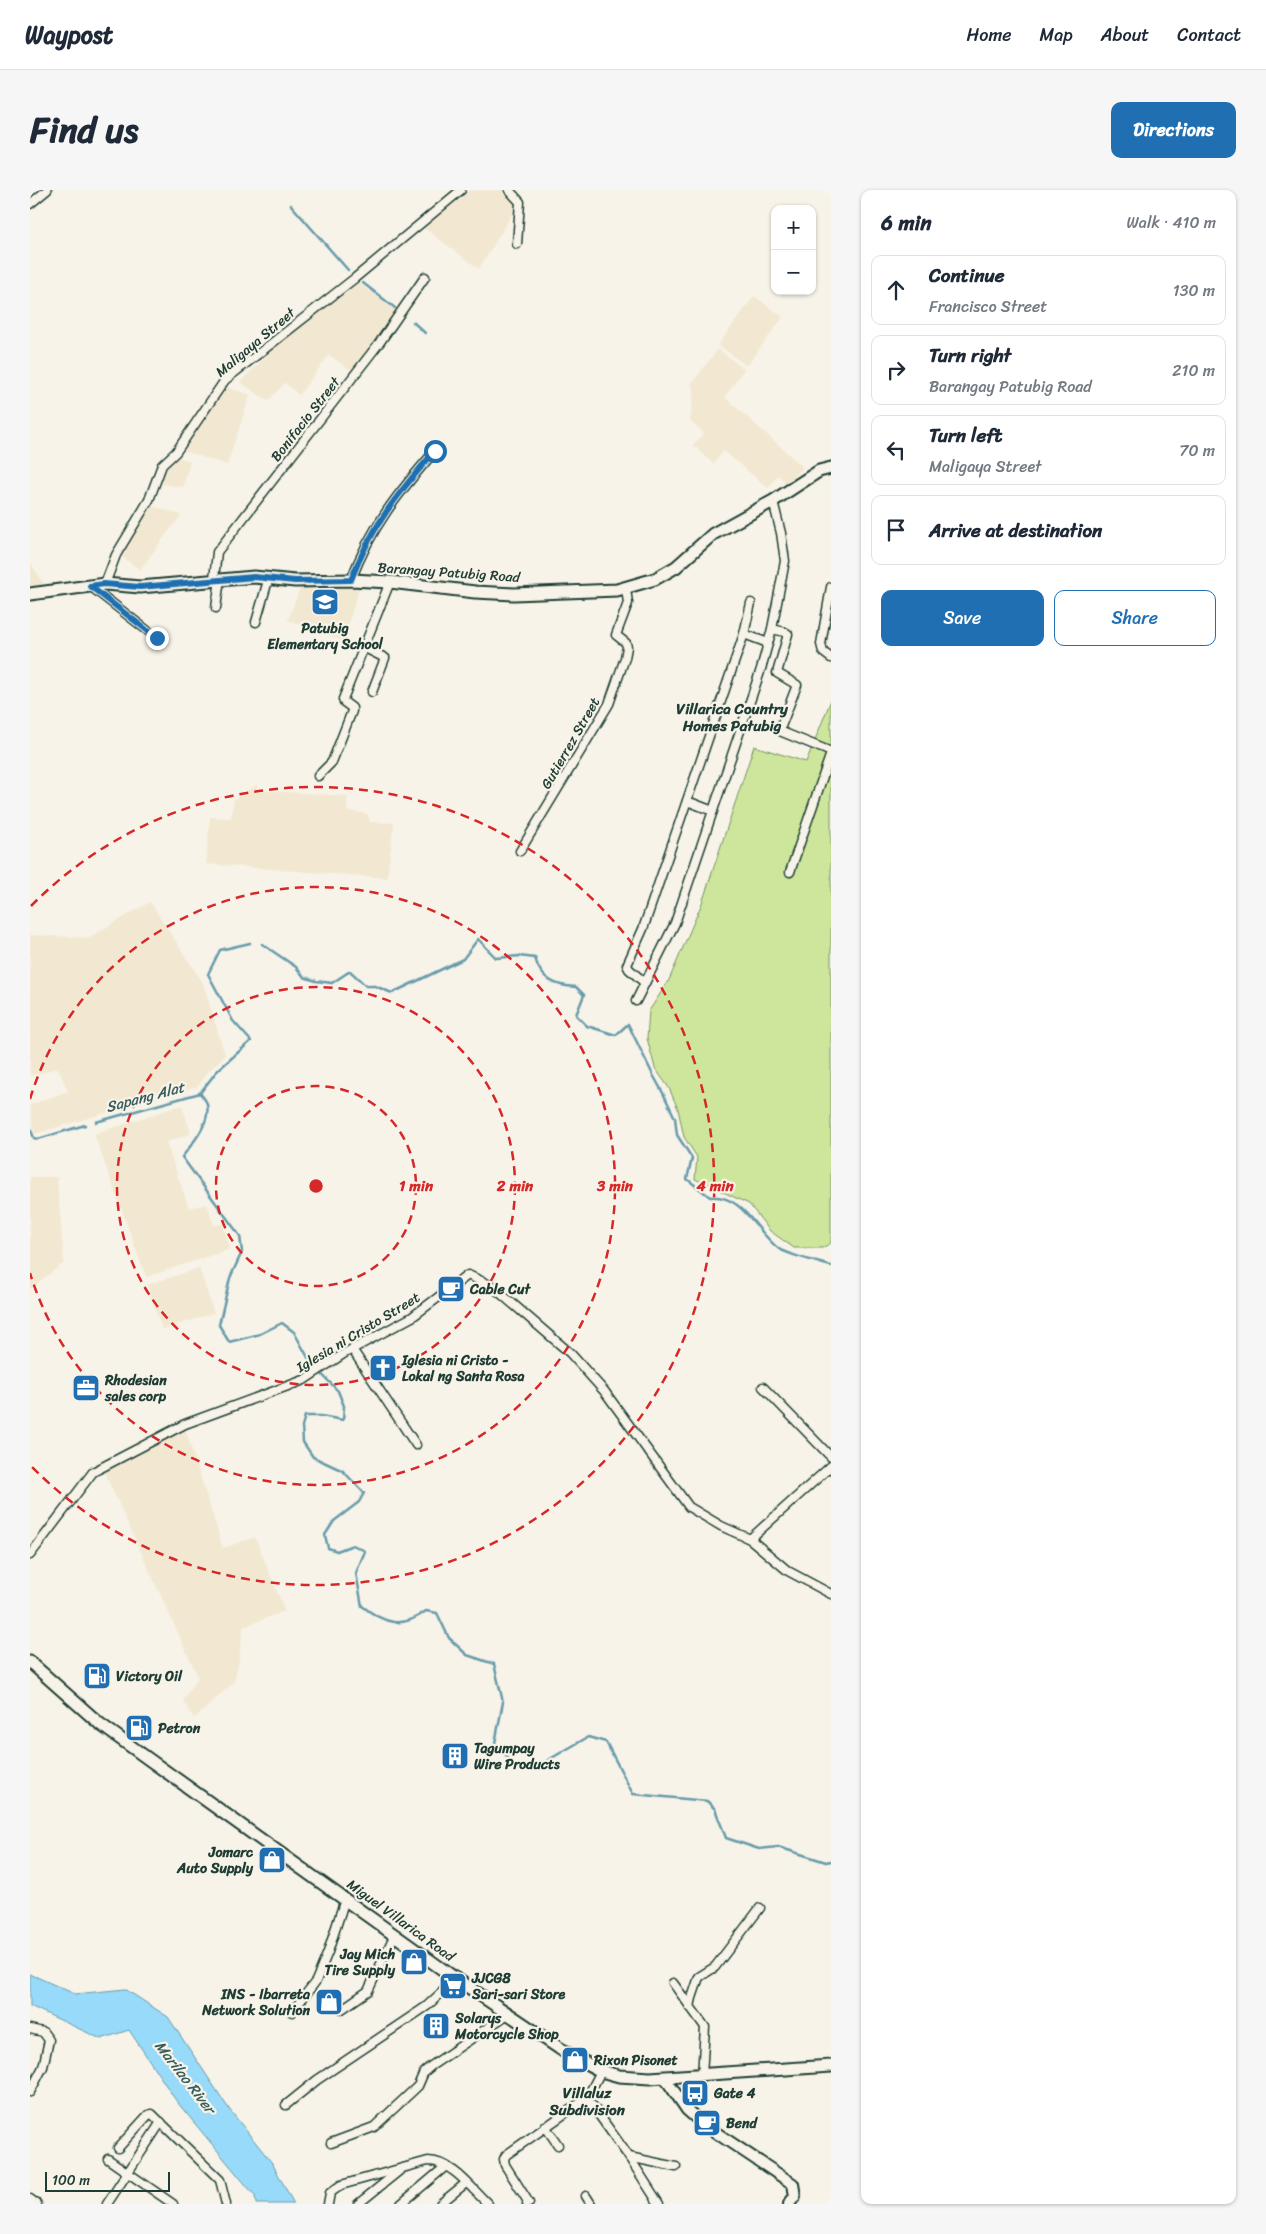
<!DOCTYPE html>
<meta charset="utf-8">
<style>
body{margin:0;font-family:Sriracha,sans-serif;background:#f6f6f7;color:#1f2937}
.controls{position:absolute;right:15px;top:15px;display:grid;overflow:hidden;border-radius:10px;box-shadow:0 1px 4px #0004}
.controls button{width:45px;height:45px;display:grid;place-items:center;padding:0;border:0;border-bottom:1px solid #e0e1e3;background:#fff;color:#1f2937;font:25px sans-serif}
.scale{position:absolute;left:15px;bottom:12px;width:125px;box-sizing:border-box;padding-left:5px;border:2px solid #1f3d34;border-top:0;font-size:14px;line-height:18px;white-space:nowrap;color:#1f3d34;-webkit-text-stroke:4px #f7f3e8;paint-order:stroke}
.stop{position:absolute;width:15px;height:15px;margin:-11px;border:4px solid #1f6fb2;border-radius:50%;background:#fff}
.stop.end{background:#1f6fb2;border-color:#fff;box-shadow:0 1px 5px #0008}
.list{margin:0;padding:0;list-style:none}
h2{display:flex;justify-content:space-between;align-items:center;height:65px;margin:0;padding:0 20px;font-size:21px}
h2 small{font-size:16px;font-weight:400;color:#747a83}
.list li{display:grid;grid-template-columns:32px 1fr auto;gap:15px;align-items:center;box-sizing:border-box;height:70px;margin:0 10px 10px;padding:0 10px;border:1px solid #e0e1e3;border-radius:10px}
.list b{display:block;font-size:19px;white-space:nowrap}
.list p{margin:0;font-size:16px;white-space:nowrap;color:#747a83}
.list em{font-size:16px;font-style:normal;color:#747a83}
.actions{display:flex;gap:10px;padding:15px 20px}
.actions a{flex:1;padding:11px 0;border:1px solid #1f6fb2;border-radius:10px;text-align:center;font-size:18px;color:#1f6fb2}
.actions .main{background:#1f6fb2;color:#fff}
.icon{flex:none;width:28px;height:28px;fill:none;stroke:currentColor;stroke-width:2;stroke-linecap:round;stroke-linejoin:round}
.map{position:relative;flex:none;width:801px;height:2014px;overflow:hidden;border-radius:10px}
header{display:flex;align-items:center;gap:30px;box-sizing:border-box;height:70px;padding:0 25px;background:#fff;border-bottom:1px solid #e0e1e3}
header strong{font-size:24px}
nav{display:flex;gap:28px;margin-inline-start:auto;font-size:18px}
.intro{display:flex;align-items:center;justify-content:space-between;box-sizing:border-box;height:120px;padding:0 30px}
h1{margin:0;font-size:35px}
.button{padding:12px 22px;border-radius:10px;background:#1f6fb2;color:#fff;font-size:18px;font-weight:700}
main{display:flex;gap:30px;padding:0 30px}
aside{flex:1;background:#fff;border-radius:10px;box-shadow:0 1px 4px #0004}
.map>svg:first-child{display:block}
</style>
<header>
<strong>Waypost</strong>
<nav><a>Home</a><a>Map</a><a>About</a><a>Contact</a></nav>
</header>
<div class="intro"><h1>Find us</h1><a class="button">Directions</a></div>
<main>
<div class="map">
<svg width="801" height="2014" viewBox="0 0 801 2014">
<rect width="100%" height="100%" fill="#f7f3e8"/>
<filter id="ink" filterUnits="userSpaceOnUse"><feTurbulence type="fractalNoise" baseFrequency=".02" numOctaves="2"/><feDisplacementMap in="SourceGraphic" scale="10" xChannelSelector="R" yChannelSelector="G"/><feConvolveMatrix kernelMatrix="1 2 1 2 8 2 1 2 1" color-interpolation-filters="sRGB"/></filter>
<g filter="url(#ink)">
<g fill="#f2e8d1">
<polygon points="440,0 474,0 487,16 449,79 394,38"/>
<polygon points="327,91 367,122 322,181 299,165 269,205 255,193 238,211 210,192 266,138"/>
<polygon points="724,106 753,127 717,176 688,155"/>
<polygon points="688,159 714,179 695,207 773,277 758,295 748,285 738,298 694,261 683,274 663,255 674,243 660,231 664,200 661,194"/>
<polygon points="196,197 220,205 197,275 151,260"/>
<polygon points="145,266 160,271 153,297 126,293 131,279"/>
<polygon points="123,316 151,325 110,380 88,364"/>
<polygon points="0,372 17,399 0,399"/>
<polygon points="331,393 313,451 258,430 271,395"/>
<polygon points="227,595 227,600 317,606 317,621 338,624 340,632 364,633 357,688 176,674 180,627 201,628 204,609"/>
<polygon points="120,712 173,793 195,865 177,883 168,896 4,944 0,915 38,901 28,878 0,886 0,745 58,748"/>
<polygon points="152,915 161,944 136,952 159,1018 177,1014 184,1035 193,1034 200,1059 116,1087 64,944"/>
<polygon points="0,987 27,987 34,1073 0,1099"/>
<polygon points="169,1078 184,1123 132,1140 117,1095"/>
<polygon points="154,1235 193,1358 225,1347 255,1421 213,1437 209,1470 204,1492 164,1529 153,1510 168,1487 72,1277"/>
</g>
<polygon fill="#cde69c" stroke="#769268" points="801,510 801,1053 792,1058 764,1058 740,1041 719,1014 665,989 667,967 654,947 648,919 639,898 625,878 617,848 619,821 639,790 672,713 724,556 776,572"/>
<polygon fill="#98dafa" stroke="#689bab" points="0,1784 45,1804 95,1799 138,1827 199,1919 242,1973 264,2014 226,2014 225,2006 147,1912 99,1840 71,1849 0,1816"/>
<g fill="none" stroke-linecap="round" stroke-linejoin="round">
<g stroke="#689bab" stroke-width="2.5">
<polyline points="261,15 318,80"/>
<polyline points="333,93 365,118"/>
<polyline points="383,132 395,143"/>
<path d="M 232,754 L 266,777 L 274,787 L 286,791 L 302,793 L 320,781 L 336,796 L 345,796 L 362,803 L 433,769 L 448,749 L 466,768 L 489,766 L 505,768 C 511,790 525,796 546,797 L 554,805 L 546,825 L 557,836 L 586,845 L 598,834 L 622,883 L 633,903 L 645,928 L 647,945 L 662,968 L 657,989 L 680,1007 C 713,1004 726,1042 749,1059 C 759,1065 788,1072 801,1076"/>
<path d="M 170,903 C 172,906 176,910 177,914 C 181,933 162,954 152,967 L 210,1046 L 212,1062 L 200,1088 L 189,1135 L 199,1152 L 230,1144 L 252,1133 L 264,1142 L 281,1173 L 308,1201 L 314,1216 L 313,1230 L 291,1226 L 275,1226 L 272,1236 L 273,1252 L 283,1267 L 313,1281 L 334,1303 L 329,1312 L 304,1331 L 295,1345 L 298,1358 L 307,1361 L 323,1355 L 335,1361 L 326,1383 L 332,1416 C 355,1434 372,1439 396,1421 L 407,1423 L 419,1448 L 437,1465 L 464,1474 L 473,1512 L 465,1553 L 486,1577 L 513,1573 L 558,1547 L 576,1552 L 603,1604 L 677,1611 L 685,1619 L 696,1648 L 729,1659 L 748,1657 L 796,1672 L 801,1671"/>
<polyline points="170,903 187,881 221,851 203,831 178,784 190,760 220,753"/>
<polyline points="66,932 170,903"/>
<polyline points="0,938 4,948 8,949 55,935"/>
</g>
<defs>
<g id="minor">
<polyline points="479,0 490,12 487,54"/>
<polyline points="0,14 17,0"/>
<polyline points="184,389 187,362 350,152 395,87"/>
<path d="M 321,390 C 341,337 368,303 405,261"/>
<polyline points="75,394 86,365 119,310 132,275 146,262 195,190 325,88 431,0"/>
<polyline points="60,396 127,448"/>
<polyline points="801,397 791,454 793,462 801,468"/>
<polyline points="186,418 190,389"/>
<polyline points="226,432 239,387"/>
<polyline points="742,439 755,442 758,444 747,483 767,495 750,539 752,542 799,561 801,563 760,682"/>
<polyline points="714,444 738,453"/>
<polyline points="333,457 355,468 342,502"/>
<polyline points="288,586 302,572 322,521 322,518 314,512 313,509 360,392"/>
<polyline points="657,611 683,621"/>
<polyline points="490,661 579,514 595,468 597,457 596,453 586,445 598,413 596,399"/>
<polyline points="615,793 599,779 597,775 613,739 714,444 721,413"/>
<polyline points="606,811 645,733 731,479 742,439 755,371 751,343 743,311"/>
<polyline points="322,1159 386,1255"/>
<polyline points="733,1197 801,1267"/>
<polyline points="720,1349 801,1276"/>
<polyline points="0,1365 63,1282 155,1234 274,1190 315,1163 382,1127 438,1085 462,1096 540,1163 575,1202 659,1317 691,1336 720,1349 758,1381 801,1404"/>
<polyline points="643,1793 675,1837 672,1886"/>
<polyline points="660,1817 662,1808 669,1787 685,1777 730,1718"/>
<polyline points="312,1819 338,1801 365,1744"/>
<polyline points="262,1822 286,1791 298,1762 315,1709"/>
<polyline points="0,1839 13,1842 19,1850 13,1877 0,1902"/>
<polyline points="557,1908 599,1967 629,2014"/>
<polyline points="256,1915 287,1890 397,1816 411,1803 423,1786"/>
<polyline points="515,1936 528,1955"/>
<polyline points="301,1953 344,1937 388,1896 394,1882 401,1876 478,1824"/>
<polyline points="88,1958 118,1925 122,1924 190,1990 196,2014"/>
<polyline points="599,1967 646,1977"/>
<polyline points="78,1969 143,2014"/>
<polyline points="556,2006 561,2014"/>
<polyline points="0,2009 7,2014"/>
<polyline points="77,2014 131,1932"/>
<path d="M 298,2014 L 300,2003 L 311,1995 L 398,1971 C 422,1971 442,1999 458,2014"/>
<polyline points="328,2014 369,1981"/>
<polyline points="371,2014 416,1976"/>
<polyline points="410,2014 436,1993"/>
<polyline points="497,2014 499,2013 475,1975 474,1969 476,1965 557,1908 571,1881"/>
</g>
<polyline id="tertiary" points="635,1888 657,1920 673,1934 763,1994 765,2006 759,2014"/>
<g id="secondary">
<polyline points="0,404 75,394 110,397 224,387 265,391 321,390 360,392 445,402 484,404 587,400 625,389 646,377 683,344 743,311 789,281 801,278"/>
<polyline points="0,1472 70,1534 117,1568 419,1784 535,1862 571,1881 589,1886 620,1888 801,1876"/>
</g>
</defs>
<use href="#minor" stroke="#1f3d34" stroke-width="11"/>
<use href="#tertiary" stroke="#1f3d34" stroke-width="14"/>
<use href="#secondary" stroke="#1f3d34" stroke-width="15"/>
<use href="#minor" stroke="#f7f3e8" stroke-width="8"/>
<use href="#tertiary" stroke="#f7f3e8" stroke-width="10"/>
<use href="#secondary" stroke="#f7f3e8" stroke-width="11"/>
</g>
</g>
<g fill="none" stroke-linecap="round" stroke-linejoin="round" filter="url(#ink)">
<path stroke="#1f6fb2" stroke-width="6" d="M 127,448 L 60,396 L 74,394 L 110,397 L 224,387 L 265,391 L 321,390 C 341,337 368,303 405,261"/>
</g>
<g fill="none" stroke="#d62828" stroke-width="2.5" stroke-dasharray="9 6">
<circle cx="286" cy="996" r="100"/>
<circle cx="286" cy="996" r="199"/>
<path d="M0 909A299 299 0 1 1 0 1083"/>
<path d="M1 716A399 399 0 1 1 1 1276"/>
</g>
<defs>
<symbol id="school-square" viewBox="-11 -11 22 22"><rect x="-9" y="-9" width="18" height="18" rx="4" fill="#1f6fb2" stroke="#f7f3e8"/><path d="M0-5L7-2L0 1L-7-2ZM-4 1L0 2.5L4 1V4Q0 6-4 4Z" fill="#fff"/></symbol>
<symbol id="cafe-square" viewBox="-11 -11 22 22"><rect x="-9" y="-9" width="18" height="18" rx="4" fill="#1f6fb2" stroke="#f7f3e8"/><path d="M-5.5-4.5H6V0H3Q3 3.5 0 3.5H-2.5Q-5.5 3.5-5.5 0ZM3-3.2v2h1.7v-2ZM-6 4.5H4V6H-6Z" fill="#fff"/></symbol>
<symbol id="church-square" viewBox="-11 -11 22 22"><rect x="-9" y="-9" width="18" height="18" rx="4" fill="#1f6fb2" stroke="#f7f3e8"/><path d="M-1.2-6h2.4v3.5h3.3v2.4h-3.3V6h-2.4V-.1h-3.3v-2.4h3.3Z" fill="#fff"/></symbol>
<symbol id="office-square" viewBox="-11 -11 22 22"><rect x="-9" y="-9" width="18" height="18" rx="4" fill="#1f6fb2" stroke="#f7f3e8"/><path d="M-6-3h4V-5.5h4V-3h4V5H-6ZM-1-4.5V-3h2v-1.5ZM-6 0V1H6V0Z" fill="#fff"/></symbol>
<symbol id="fuel-square" viewBox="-11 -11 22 22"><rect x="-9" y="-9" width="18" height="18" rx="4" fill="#1f6fb2" stroke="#f7f3e8"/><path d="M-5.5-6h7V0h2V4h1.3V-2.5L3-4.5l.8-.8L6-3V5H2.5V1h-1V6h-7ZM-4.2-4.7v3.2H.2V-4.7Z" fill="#fff"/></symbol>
<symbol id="building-square" viewBox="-11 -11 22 22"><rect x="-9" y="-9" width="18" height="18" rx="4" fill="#1f6fb2" stroke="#f7f3e8"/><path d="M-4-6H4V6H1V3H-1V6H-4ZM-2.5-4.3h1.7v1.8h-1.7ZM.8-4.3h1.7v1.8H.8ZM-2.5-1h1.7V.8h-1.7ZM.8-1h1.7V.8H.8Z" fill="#fff"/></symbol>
<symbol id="shop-square" viewBox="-11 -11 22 22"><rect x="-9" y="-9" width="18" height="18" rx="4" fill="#1f6fb2" stroke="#f7f3e8"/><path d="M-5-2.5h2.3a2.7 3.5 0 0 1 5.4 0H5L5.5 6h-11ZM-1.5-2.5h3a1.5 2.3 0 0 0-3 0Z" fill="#fff"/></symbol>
<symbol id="supermarket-square" viewBox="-11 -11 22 22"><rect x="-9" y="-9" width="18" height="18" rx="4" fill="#1f6fb2" stroke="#f7f3e8"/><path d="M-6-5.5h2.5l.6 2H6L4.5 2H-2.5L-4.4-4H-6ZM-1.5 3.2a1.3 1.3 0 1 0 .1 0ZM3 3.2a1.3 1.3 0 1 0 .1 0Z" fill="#fff"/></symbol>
<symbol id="bus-square" viewBox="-11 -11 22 22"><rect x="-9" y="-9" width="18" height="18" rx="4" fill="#1f6fb2" stroke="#f7f3e8"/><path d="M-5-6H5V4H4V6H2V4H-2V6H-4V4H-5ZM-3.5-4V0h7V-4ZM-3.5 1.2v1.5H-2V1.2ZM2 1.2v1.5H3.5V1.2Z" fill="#fff"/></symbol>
</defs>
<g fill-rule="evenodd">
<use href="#school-square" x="279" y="396" width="32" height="32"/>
<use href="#cafe-square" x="405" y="1083" width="32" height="32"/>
<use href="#church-square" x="337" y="1162" width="32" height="32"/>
<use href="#office-square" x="40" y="1182" width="32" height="32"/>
<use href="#fuel-square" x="51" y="1470" width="32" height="32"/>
<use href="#fuel-square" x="93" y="1522" width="32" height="32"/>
<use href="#building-square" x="409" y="1550" width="32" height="32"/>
<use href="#shop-square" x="226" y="1654" width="32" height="32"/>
<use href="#shop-square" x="368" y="1756" width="32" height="32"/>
<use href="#supermarket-square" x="407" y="1780" width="32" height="32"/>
<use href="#shop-square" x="283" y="1796" width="32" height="32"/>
<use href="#building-square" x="390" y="1820" width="32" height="32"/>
<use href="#shop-square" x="529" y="1854" width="32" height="32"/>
<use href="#bus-square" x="649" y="1887" width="32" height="32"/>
<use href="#cafe-square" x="661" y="1917" width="32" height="32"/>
</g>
<g text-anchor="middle" stroke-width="4.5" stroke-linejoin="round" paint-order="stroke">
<g font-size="14" fill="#1f3d34" stroke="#f7f3e8">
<text transform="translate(225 152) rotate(-40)" y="5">Maligaya Street</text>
<text transform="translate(275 229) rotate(-52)" y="5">Bonifacio Street</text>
<text transform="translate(419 382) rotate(4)" y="5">Barangay Patubig Road</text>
<text transform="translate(540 553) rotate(-60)" y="5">Gutierrez Street</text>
<text transform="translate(328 1142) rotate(-31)" y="5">Iglesia ni Cristo Street</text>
<text transform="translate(371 1730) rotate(36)" y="5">Miguel Villarica Road</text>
</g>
<g font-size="14" font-weight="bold" fill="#1f3d34" stroke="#f7f3e8" text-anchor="start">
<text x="295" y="443" text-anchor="middle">Patubig<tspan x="295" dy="16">Elementary School</tspan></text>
<text x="440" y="1104">Cable Cut</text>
<text x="372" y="1175">Iglesia ni Cristo -<tspan x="372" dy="16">Lokal ng Santa Rosa</tspan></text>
<text x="75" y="1195">Rhodesian<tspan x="75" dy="16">sales corp</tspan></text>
<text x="86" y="1491">Victory Oil</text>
<text x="128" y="1543">Petron</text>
<text x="444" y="1563">Tagumpay<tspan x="444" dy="16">Wire Products</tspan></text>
<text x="223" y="1667" text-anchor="end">Jomarc<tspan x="223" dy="16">Auto Supply</tspan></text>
<text x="365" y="1769" text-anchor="end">Jay Mich<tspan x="365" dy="16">Tire Supply</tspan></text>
<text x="442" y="1793">JJCG8<tspan x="442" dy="16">Sari-sari Store</tspan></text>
<text x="280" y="1809" text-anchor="end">INS - Ibarreta<tspan x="280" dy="16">Network Solution</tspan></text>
<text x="425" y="1833">Solarys<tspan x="425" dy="16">Motorcycle Shop</tspan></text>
<text x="564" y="1875">Rixon Pisonet</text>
<text x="684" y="1908">Gate 4</text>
<text x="696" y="1938">Bend</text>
</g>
<g font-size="15" font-weight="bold" fill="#1f3d34" stroke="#f7f3e8">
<text x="702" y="524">Villarica Country<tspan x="702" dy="17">Homes Patubig</tspan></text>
<text x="557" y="1908">Villaluz<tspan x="557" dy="17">Subdivision</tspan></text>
</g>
<g font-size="15" font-style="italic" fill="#375c5c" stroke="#f7f3e8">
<text transform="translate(115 907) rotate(-15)" y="5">Sapang Alat</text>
<text transform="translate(155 1887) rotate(52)" y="5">Marilao River</text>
</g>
</g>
<circle cx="286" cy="996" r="8" fill="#d62828" stroke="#f7f3e8" stroke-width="2.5"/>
<g font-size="15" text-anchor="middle" font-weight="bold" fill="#d62828" stroke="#f7f3e8" stroke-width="4.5" stroke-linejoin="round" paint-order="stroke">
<text x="386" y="1001">1 min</text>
<text x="485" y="1001">2 min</text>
<text x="585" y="1001">3 min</text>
<text x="685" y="1001">4 min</text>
</g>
</svg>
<div class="controls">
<button>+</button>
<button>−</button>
</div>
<div class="scale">100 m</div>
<div class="stop" style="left:405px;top:261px"></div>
<div class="stop end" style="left:127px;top:448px"></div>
</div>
<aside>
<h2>6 min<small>Walk · 410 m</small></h2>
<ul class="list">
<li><svg class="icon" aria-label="ahead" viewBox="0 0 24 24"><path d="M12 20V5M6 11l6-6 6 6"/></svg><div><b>Continue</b><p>Francisco Street</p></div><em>130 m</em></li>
<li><svg class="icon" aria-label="right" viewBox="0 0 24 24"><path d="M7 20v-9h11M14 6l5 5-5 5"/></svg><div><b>Turn right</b><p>Barangay Patubig Road</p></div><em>210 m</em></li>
<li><svg class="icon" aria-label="left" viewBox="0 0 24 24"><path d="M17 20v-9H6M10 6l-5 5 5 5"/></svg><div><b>Turn left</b><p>Maligaya Street</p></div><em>70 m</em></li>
<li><svg class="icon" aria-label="arrive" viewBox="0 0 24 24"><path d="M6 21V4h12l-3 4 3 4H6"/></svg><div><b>Arrive at destination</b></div></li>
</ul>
<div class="actions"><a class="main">Save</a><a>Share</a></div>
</aside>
</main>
